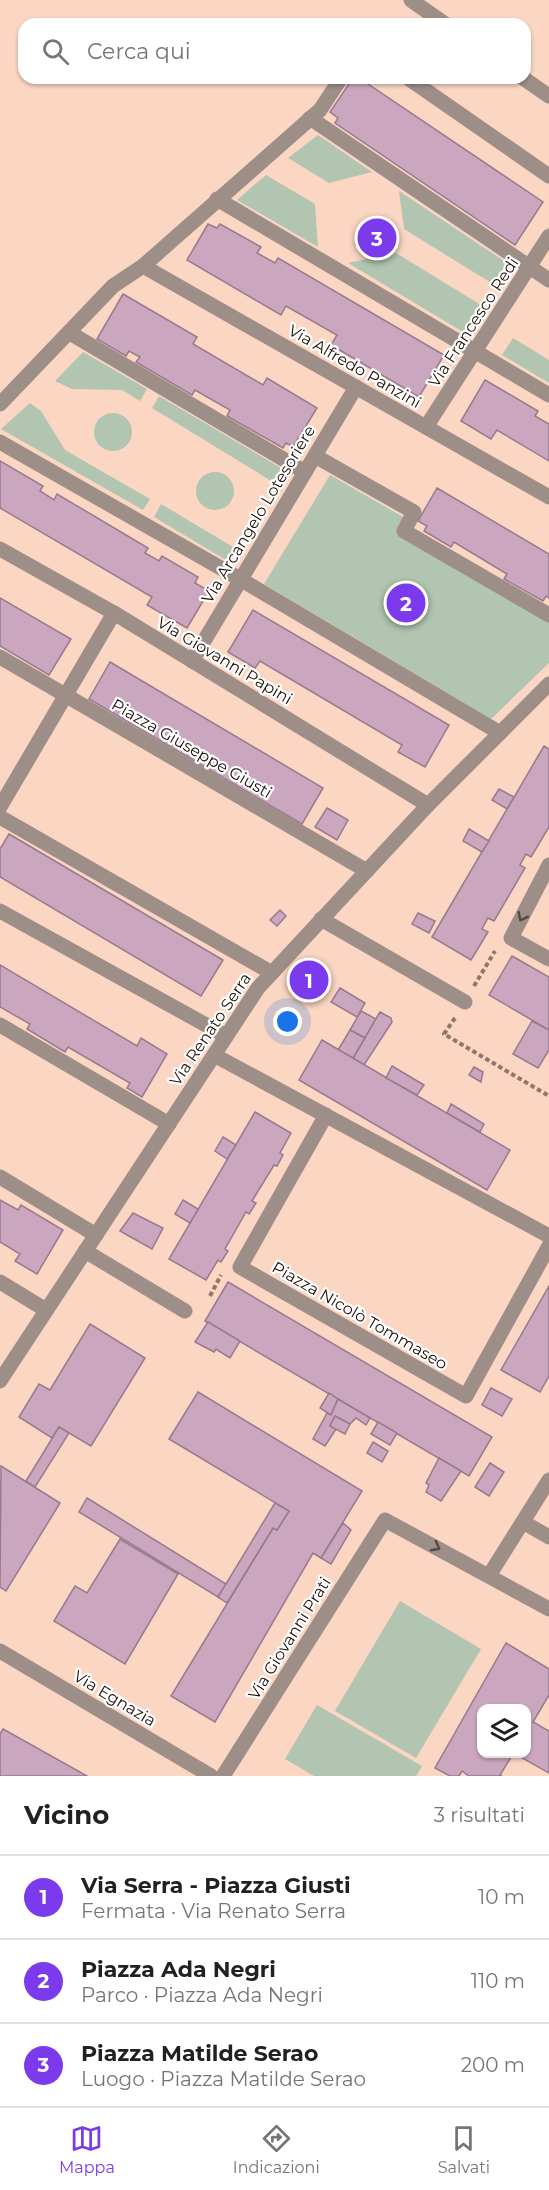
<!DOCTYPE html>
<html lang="it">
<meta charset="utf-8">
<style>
body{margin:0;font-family:Montserrat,sans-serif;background:#f6f6f6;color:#202124}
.controls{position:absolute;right:18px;bottom:18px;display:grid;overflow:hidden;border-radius:12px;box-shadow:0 2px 4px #0004}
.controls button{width:54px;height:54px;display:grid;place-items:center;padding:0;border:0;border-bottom:2px solid #e0e0e0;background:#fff;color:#202124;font:30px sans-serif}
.you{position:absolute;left:288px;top:1022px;width:21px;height:21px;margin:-15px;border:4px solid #fff;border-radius:50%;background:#1a73e8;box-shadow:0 0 0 9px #1a73e833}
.badge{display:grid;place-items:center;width:39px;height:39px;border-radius:50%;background:#7c3aed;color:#fff;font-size:20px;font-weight:700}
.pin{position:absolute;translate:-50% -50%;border:3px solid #fff;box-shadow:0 2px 6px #0006}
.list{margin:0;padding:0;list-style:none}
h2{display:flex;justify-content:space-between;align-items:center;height:78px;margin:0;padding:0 24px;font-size:26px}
h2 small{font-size:20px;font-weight:400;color:#757577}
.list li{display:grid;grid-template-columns:39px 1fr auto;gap:18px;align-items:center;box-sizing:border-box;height:84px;padding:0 24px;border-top:2px solid #e0e0e0}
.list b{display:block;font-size:22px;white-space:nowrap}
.list p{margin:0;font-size:20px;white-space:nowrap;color:#757577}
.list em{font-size:20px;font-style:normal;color:#757577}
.icon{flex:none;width:33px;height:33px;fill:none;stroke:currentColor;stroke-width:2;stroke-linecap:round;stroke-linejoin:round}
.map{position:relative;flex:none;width:549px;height:1776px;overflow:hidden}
.search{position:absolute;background:#fff;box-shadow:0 2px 4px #0004;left:18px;right:18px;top:18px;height:66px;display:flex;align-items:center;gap:15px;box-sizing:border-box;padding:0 21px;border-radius:18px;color:#757577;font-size:22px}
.sheet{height:330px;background:#fff}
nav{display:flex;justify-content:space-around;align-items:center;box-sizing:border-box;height:84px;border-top:2px solid #e0e0e0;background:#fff;font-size:16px;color:#757577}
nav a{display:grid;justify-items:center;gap:3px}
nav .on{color:#7c3aed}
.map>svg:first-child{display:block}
</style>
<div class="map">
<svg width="549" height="1776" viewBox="0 0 549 1776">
<rect width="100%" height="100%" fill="#fad6c3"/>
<g fill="#b1c5b1">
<polygon points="318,135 372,172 329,183 288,158"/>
<polygon points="266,175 315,204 318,247 237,200"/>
<polygon points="399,191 507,263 493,284 404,229"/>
<polygon points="396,253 481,305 463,332 348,263"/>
<polygon points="513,338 549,360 549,383 502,355"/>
<polygon points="83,352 147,389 140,401 122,390 72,389 55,381"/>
<polygon points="159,396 281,468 273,482 152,408"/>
<polygon points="30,403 41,411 65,450 150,499 143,510 1,429"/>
<circle cx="113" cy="432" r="19"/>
<circle cx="215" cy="491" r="19"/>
<polygon points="330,475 405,518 397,533 549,622 549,663 491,719 264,584"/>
<polygon points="161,504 233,547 226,560 154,517"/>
<polygon points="400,1601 481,1649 416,1758 335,1711"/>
<polygon points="317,1705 422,1766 416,1776 314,1776 285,1759"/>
</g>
<g fill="#cba7bf" stroke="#98798e" stroke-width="1.5">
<polygon points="353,78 359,78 543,202 515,245 335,123 338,118 330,112"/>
<polygon points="208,224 217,228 220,224 261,247 257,253 275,263 278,258 444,355 419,397 331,345 337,335 286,306 281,315 187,260"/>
<polygon points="123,294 197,337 193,344 263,385 267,378 317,408 293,447 286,443 283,448 227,416 230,410 195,390 192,395 136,362 140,357 129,351 126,356 97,339"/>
<polygon points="485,380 538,411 535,416 549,424 549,461 497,430 491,439 461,421"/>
<polygon points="0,461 43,486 40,491 54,500 57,494 148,548 145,553 159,561 162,556 198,577 195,583 209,591 187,628 147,605 152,597 0,508"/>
<polygon points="437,488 549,554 549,598 546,596 543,601 504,579 507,574 454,542 451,547 424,531 427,526 418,521"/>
<polygon points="0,598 71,639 49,675 0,646"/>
<polygon points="253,610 449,725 425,767 398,752 402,745 260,661 255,668 228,652"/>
<polygon points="110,662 323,788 302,824 89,699"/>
<polygon points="544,746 549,749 549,827 531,857 526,854 520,865 525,868 494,921 488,918 482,929 488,932 471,960 432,937"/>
<polygon points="499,789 514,797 507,809 492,800"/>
<polygon points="327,808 348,820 337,840 315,827"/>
<polygon points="469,829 489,841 482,852 463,841"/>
<polygon points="9,834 223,960 201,996 0,877 0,849"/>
<polygon points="280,910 286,916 277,926 270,920"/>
<polygon points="418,913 435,921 429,933 412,924"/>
<polygon points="512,956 549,977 549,1030 489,995"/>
<polygon points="0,965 137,1046 141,1038 167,1054 142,1097 127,1088 130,1083 68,1047 65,1052 27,1029 30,1024 0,1007"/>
<polygon points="340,988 365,1003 357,1017 331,1002"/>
<polygon points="361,1011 376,1019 365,1038 350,1030"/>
<polygon points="380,1012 391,1018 392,1022 364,1065 353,1058"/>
<polygon points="532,1021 549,1030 549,1050 538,1068 513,1054"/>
<polygon points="350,1030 365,1038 353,1058 338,1050"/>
<polygon points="322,1040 510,1150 487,1190 299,1080"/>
<polygon points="392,1066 424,1085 417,1095 386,1078"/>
<polygon points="474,1067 483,1072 481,1082 469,1075"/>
<polygon points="451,1104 484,1124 480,1132 447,1113"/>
<polygon points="255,1112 291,1133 280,1153 283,1155 277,1166 274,1165 252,1201 256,1203 249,1214 246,1212 225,1249 228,1251 221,1262 218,1260 206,1280 169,1259"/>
<polygon points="223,1137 236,1145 227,1159 215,1151"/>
<polygon points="0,1200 18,1210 21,1205 63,1230 37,1274 15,1261 20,1254 0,1242"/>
<polygon points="183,1200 198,1209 190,1223 175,1214"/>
<polygon points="133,1213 163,1228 152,1249 120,1231"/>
<polygon points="228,1282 492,1437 469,1476 205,1321"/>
<polygon points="549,1286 549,1376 540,1392 501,1370"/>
<polygon points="208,1322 240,1341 230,1358 216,1349 214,1352 195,1342"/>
<polygon points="90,1324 145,1358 91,1446 59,1427 52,1438 19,1417 39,1384 50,1390"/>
<polygon points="491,1388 512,1399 502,1416 482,1405"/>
<polygon points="198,1392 362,1491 321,1558 313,1553 215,1722 171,1696 273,1528 277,1530 289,1511 169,1439"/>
<polygon points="329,1393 338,1399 331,1415 320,1408"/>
<polygon points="338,1399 370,1418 366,1425 356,1418 350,1424 335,1416 330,1426 336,1429 325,1446 313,1439 327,1413 331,1415"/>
<polygon points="335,1416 350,1424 345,1434 330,1426"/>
<polygon points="378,1422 397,1433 390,1445 371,1434"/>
<polygon points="59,1427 69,1433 35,1487 26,1481"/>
<polygon points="373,1442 388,1451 382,1462 367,1453"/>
<polygon points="439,1458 461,1471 441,1501 426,1492 429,1485 426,1483"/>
<polygon points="490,1463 504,1472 489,1496 475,1487"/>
<polygon points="1,1466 60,1503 6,1591 0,1587"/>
<polygon points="87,1498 226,1584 218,1597 79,1512"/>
<polygon points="275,1503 289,1511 277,1530 273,1528 227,1603 218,1597"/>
<polygon points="343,1523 351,1530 331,1564 321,1558"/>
<polygon points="120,1539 178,1574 125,1664 54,1621 75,1586 87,1593"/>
<polygon points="506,1643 549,1669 549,1695 533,1722 549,1731 549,1773 515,1754 526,1754 526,1708 482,1708 482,1754 513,1754 500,1775 502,1776 469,1776 462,1771 459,1776 450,1776 435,1768"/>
<polygon points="3,1729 87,1776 0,1776 0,1734"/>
</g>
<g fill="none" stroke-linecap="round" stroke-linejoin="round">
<g stroke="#8e7669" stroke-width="4" stroke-dasharray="4.5 3" stroke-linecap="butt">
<polyline points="474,986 495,951"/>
<polyline points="455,1018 444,1034 549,1096"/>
<polyline points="210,1296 221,1275"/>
</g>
<g stroke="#9e8e88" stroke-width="15">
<polyline points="411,0 445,24"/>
<polyline points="408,78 549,176"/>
<polyline points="523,78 549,96"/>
<polyline points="310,118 549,280"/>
<polyline points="217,199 549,395"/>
<polyline points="143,266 549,497"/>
<polyline points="70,333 305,472"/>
<polyline points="0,404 113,286 143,266 320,110 341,78"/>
<polyline points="426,427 549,236"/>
<polyline points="0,442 240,579 500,733"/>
<polyline points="315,456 414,512 404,531 549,615"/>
<polyline points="0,549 114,613 428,805"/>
<polyline points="0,657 367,871"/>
<polyline points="192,661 356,387"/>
<polyline points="0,807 114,613"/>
<polyline points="0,817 272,973"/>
<polyline points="549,865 511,938 549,959"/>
<polyline points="0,911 226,1036"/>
<polyline points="321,919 465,1002"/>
<polyline points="0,1025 169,1124"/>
<polyline points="214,1055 549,1236"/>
<polyline points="326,1115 240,1267 466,1396 549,1246"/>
<polyline points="0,1177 96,1235"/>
<polyline points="85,1251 185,1311"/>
<polyline points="0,1282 46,1310"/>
<polyline points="0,1381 258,988 428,805 549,684"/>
<polyline points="523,1522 549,1537"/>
<polyline points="490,1574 549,1480"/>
<polyline points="0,1651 211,1776"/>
<polyline points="223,1776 385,1520 549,1609"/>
</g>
</g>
<defs><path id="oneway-chevron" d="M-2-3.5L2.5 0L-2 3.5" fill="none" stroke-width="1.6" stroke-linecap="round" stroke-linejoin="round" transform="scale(1.5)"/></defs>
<g stroke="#564942">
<use href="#oneway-chevron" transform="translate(522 917) rotate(117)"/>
<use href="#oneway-chevron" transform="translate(436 1547) rotate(28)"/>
</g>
<g text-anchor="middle" stroke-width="4.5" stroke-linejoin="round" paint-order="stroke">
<g font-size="16" fill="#1c1009" stroke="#fff">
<text transform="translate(473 322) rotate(-57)" y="6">Via Francesco Redi</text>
<text transform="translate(355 366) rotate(30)" y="6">Via Alfredo Panzini</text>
<text transform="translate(258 514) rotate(-59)" y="6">Via Arcangelo Lotesoriere</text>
<text transform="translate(225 660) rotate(31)" y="6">Via Giovanni Papini</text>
<text transform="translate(192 748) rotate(30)" y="6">Piazza Giuseppe Giusti</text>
<text transform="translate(210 1029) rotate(-56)" y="6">Via Renato Serra</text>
<text transform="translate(360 1315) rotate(30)" y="6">Piazza Nicolò Tommaseo</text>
<text transform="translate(289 1638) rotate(-58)" y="6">Via Giovanni Prati</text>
<text transform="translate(115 1698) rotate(31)" y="6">Via Egnazia</text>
</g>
</g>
</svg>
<div class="controls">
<button><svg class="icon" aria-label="layers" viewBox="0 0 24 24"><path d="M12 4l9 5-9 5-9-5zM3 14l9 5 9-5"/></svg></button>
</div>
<div class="you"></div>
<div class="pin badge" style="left:309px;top:980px">1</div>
<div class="pin badge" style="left:406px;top:603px">2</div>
<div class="pin badge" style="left:377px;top:238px">3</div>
<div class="search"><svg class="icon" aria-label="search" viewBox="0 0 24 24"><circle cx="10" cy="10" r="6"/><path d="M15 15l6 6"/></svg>Cerca qui</div>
</div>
<section class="sheet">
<h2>Vicino<small>3 risultati</small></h2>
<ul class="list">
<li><span class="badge">1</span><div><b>Via Serra - Piazza Giusti</b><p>Fermata · Via Renato Serra</p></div><em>10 m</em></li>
<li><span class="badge">2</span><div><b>Piazza Ada Negri</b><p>Parco · Piazza Ada Negri</p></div><em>110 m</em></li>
<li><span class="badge">3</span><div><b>Piazza Matilde Serao</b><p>Luogo · Piazza Matilde Serao</p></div><em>200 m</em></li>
</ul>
</section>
<nav>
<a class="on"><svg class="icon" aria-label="map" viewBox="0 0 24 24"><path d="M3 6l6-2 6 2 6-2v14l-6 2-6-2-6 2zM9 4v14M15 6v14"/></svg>Mappa</a>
<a><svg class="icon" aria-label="directions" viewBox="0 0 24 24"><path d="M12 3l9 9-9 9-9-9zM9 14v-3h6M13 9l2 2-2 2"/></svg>Indicazioni</a>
<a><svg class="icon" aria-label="saved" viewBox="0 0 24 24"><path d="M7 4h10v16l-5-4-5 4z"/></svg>Salvati</a>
</nav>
